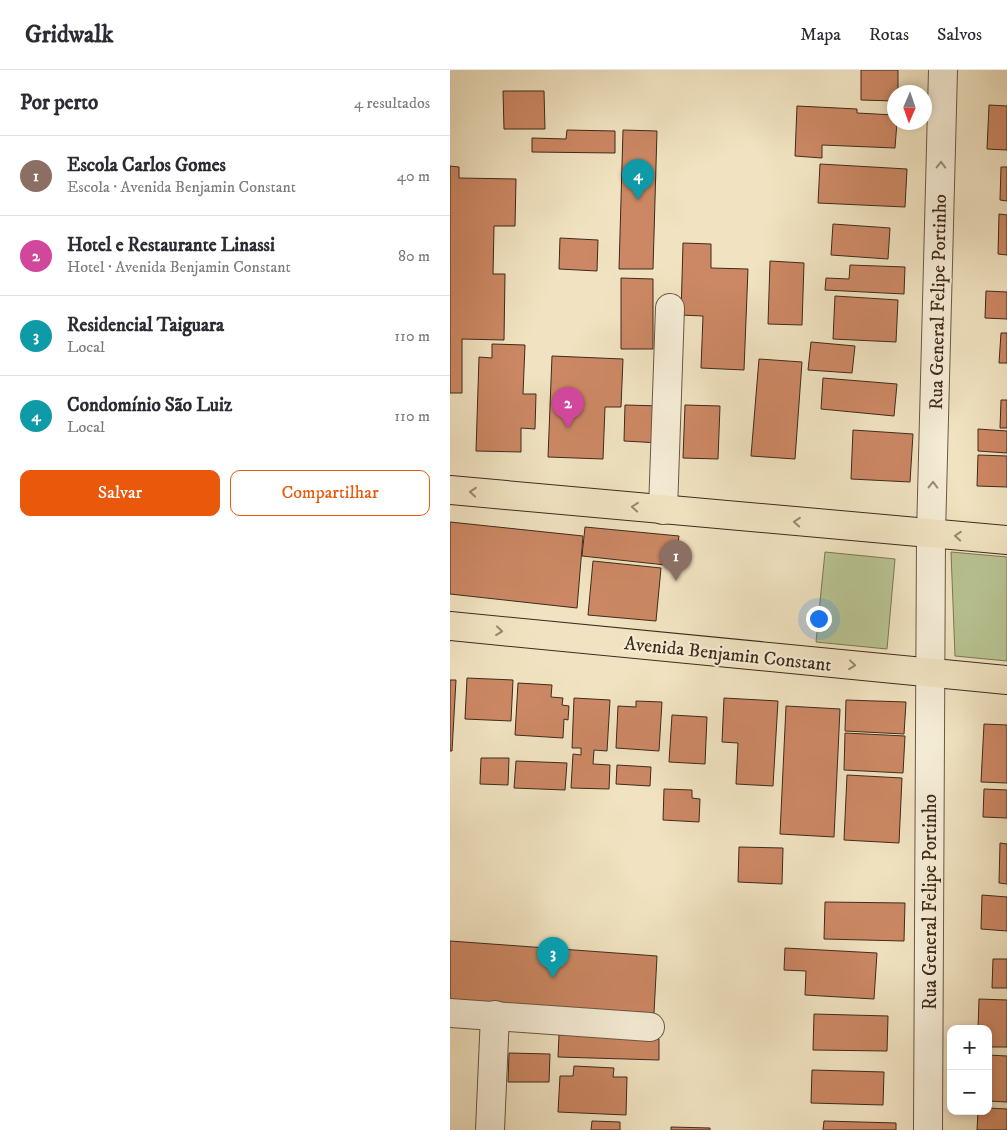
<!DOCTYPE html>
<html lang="pt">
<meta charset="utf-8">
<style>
body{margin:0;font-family:"IM FELL DW Pica",serif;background:#f2f2f3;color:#2b2b33}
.controls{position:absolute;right:15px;bottom:15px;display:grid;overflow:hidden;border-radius:10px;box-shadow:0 2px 8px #0003}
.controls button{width:45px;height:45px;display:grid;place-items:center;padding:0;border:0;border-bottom:1px solid #e1e1e2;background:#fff;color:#2b2b33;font:25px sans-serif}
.compass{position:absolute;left:437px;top:15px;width:45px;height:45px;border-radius:50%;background:#fff;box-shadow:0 2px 8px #0003;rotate:182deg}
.you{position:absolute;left:368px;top:548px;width:18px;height:18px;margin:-12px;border:4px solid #fff;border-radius:50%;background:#1a73e8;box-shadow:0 0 0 8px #1a73e833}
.badge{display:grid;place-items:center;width:32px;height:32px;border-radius:50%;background:#ea580c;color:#fff;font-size:16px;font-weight:700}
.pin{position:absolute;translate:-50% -41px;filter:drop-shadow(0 1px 2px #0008)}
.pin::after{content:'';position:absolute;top:26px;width:18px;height:15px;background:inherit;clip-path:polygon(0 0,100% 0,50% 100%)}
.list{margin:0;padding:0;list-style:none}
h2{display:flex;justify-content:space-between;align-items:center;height:65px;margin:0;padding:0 20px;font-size:21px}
h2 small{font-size:16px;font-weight:400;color:#7c7c81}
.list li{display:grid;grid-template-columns:32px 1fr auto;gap:15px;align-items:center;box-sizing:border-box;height:80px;padding:0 20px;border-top:1px solid #e1e1e2}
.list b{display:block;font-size:19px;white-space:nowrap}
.list p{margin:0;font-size:16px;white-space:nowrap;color:#7c7c81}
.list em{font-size:16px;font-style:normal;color:#7c7c81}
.actions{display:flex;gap:10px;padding:15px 20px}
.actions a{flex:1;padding:11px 0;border:1px solid #ea580c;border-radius:10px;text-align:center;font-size:18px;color:#ea580c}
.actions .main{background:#ea580c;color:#fff}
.map{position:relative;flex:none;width:557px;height:1060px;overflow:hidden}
header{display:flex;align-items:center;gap:30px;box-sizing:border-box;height:70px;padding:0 25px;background:#fff;border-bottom:1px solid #e1e1e2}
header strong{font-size:24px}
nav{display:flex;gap:28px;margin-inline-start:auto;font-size:18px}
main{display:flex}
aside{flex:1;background:#fff}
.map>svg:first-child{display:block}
</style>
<header>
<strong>Gridwalk</strong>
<nav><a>Mapa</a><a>Rotas</a><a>Salvos</a></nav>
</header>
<main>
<aside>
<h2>Por perto<small>4 resultados</small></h2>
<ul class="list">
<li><span class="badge" style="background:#8d6e63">1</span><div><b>Escola Carlos Gomes</b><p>Escola · Avenida Benjamin Constant</p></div><em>40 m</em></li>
<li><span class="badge" style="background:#d1479c">2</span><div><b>Hotel e Restaurante Linassi</b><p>Hotel · Avenida Benjamin Constant</p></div><em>80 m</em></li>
<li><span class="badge" style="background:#0f9aa8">3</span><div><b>Residencial Taiguara</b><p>Local</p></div><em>110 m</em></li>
<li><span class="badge" style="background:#0f9aa8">4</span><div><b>Condomínio São Luiz</b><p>Local</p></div><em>110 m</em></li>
</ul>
<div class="actions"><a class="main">Salvar</a><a>Compartilhar</a></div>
</aside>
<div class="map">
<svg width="557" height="1060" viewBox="0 0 557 1060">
<rect width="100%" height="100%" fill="#f1e3c1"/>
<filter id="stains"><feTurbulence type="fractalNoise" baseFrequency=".004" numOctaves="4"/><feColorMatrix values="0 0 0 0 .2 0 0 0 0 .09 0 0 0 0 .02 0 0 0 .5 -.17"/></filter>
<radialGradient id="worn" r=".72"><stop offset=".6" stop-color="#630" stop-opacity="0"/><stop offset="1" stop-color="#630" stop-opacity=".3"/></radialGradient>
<g fill="#b9c493" stroke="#7c7757">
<polygon points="375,482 445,489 437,579 366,572"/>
<polygon points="501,482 557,487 557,591 505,586"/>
</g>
<g fill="#cc8864" stroke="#3f2a1b">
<polygon points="411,0 448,0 448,22 444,22 444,31 411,30"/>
<polygon points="53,21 94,21 95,59 54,59"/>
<polygon points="539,35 557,36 557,80 537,79"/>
<polygon points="347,36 407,39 407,43 444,45 444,52 447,52 445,78 372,75 372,88 345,86"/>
<polygon points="117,60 165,61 165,83 82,82 82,68 116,69"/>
<polygon points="173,60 207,61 203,199 169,199"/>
<polygon points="370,94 457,99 455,137 368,133"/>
<polygon points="0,96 9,97 9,108 66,109 65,156 44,156 43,204 55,204 54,270 12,269 12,323 0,323"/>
<polygon points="551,97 557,97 557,131 550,130"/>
<polygon points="549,144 557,145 557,185 548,184"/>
<polygon points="383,154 440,158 438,189 381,185"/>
<polygon points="110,168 148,170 147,201 109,199"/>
<polygon points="233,173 261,174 261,198 298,199 294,300 251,298 253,246 231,245"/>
<polygon points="320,191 354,193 352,255 318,254"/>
<polygon points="400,195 455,197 454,224 375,220 376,208 399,209"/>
<polygon points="171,208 203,209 203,279 171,279"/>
<polygon points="536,221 557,222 557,249 535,248"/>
<polygon points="385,226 448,230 446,272 383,269"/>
<polygon points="551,263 557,263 557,293 549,293"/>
<polygon points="361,272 405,276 402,303 358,300"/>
<polygon points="42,274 75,275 73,324 86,324 85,359 71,358 71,382 26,381 29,287 42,288"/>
<polygon points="102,286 173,289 171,337 155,337 153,389 98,387"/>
<polygon points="309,289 352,292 345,389 301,386"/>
<polygon points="373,308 447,314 444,346 371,339"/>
<polygon points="551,330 557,330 557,358 550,358"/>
<polygon points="175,335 212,336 210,373 174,371"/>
<polygon points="235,335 270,336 268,389 233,388"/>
<polygon points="528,359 557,361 557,383 528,381"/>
<polygon points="403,360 463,364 460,412 401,409"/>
<polygon points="528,385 557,386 557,417 527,416"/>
<polygon points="0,452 133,466 127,538 0,524"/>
<polygon points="135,457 229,466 225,496 132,486"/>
<polygon points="143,491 211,498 206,551 138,545"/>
<polygon points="17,608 63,610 61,651 15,649"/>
<polygon points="0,610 6,610 2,681 0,681"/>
<polygon points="68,613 102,615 101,627 113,628 112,635 119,636 118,650 114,649 113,668 65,665"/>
<polygon points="124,628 160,630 157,681 144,680 143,694 160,695 159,719 121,718 123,684 131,685 131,678 122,678"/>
<polygon points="274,628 328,631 323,716 286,714 288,673 272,672"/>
<polygon points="396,630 456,632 454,664 395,661"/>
<polygon points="186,631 212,632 209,681 166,678 168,636 186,637"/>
<polygon points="336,636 390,639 384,767 330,764"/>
<polygon points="222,645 257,647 255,694 219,692"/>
<polygon points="534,654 557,655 557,713 531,712"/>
<polygon points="395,663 455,666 453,703 394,700"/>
<polygon points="31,688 59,688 58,715 30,714"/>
<polygon points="66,691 117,693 115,720 64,718"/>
<polygon points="167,695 201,697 200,716 166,714"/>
<polygon points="397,705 452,708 449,773 394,770"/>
<polygon points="214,719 242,720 242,728 250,729 249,752 213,750"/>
<polygon points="534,719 557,720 557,748 533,747"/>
<polygon points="550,773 557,774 557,814 549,813"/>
<polygon points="289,777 333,778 332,814 288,812"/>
<polygon points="532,825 557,827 557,861 531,859"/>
<polygon points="375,832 455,833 454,871 374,869"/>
<polygon points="0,871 207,886 204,943 0,930"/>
<polygon points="335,878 427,883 424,929 355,925 356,901 334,900"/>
<polygon points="543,889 557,889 557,918 542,918"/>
<polygon points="529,929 557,930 557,977 538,977 538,959 528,959"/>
<polygon points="364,944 438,946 437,981 363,980"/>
<polygon points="109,965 209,969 209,990 108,987"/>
<polygon points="59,983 100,984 99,1012 58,1012"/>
<polygon points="538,985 557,986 557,1032 538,1031"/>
<polygon points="124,996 164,998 163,1007 177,1007 176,1045 108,1042 110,1006 123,1006"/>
<polygon points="362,1000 434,1002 433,1035 361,1033"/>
<polygon points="538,1038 557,1039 557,1060 527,1060 528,1041 538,1041"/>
<polygon points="142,1051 170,1052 170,1060 141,1060"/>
<polygon points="374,1051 446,1053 446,1060 373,1060"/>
<polygon points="221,1057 260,1058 260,1060 221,1060"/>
</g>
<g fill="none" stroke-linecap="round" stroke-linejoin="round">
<defs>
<g id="minor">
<polyline points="213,440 220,238"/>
<polyline points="0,943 200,957"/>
<polyline points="40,1060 45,945"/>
<polyline points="478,1060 481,464 493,0"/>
</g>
<g id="major">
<polyline points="0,420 557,470"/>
<polyline points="0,556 557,610"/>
</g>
</defs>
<use href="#minor" stroke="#6c5844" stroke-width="30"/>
<use href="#major" stroke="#3f2a1b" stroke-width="30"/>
<use href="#minor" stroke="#f6edd7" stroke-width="28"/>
<use href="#major" stroke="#f1e3c1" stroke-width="28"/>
</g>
<defs><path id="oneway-chevron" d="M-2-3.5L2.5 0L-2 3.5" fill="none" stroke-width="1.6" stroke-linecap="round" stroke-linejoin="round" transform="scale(1.25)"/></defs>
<g stroke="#9a8c79">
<use href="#oneway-chevron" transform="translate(491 95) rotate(-89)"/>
<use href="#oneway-chevron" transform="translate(483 415) rotate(-89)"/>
</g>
<g stroke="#98866e">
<use href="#oneway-chevron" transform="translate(23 422) rotate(-175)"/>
<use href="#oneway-chevron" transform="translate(185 437) rotate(-175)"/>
<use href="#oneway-chevron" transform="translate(347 452) rotate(-175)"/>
<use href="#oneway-chevron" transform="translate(508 466) rotate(-176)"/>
<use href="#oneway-chevron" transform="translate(49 561) rotate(6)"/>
<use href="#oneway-chevron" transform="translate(402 595) rotate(6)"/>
</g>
<g text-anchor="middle" stroke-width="4" stroke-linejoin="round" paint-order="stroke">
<g font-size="19" fill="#3f2a1b" stroke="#f6edd7">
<text transform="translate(487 232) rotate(-89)" y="7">Rua General Felipe Portinho</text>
<text transform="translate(278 583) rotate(6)" y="7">Avenida Benjamin Constant</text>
<text transform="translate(479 832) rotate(-90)" y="7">Rua General Felipe Portinho</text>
</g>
</g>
<rect width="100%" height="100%" filter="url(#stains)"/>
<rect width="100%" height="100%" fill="url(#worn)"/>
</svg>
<div class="controls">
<button>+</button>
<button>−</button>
</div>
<svg class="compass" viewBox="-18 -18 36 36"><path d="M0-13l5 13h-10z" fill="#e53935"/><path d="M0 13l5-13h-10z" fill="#7c7c81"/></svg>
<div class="you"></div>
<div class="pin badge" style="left:226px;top:511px;background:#8d6e63">1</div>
<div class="pin badge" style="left:118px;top:358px;background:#d1479c">2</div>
<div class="pin badge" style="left:103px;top:908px;background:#0f9aa8">3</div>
<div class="pin badge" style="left:188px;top:130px;background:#0f9aa8">4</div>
</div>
</main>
